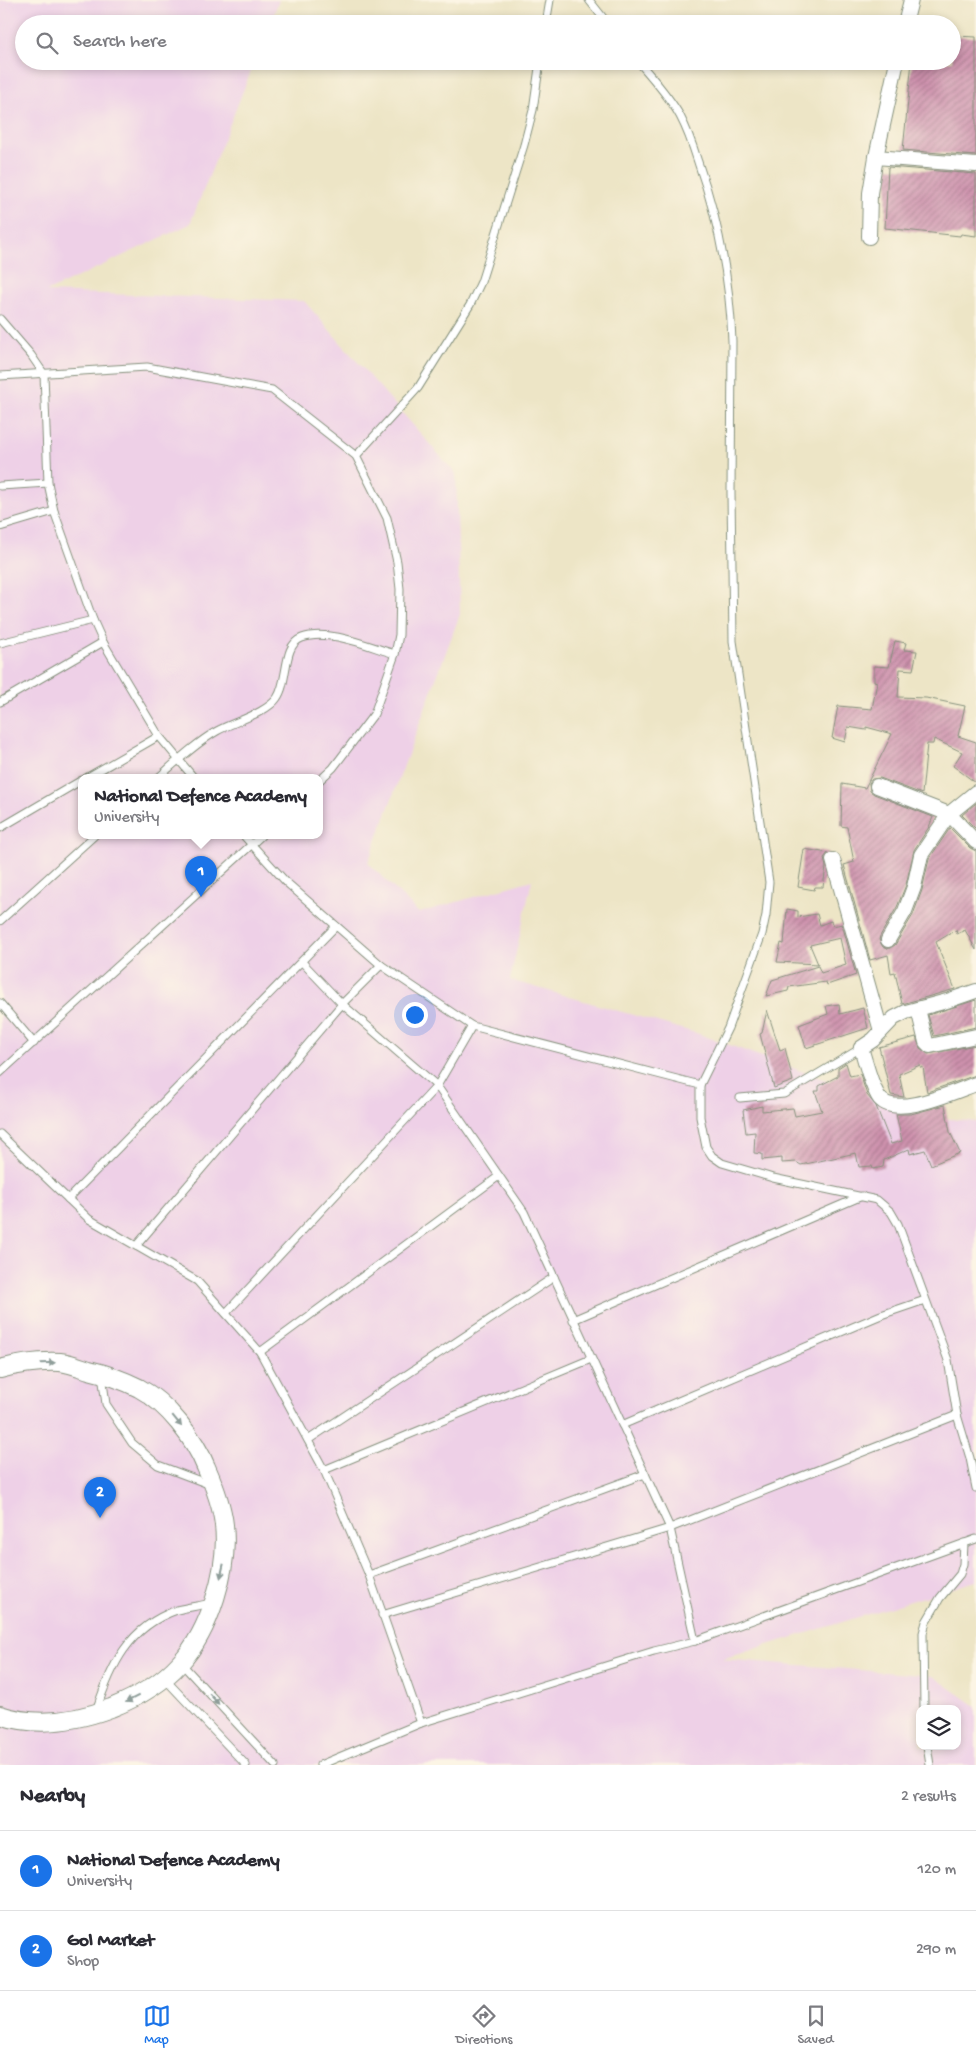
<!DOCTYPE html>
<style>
body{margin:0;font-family:"Gochi Hand",sans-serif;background:#f7f7f7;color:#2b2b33}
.controls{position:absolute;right:15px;bottom:15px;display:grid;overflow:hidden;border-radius:10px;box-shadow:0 2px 8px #0003}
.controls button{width:45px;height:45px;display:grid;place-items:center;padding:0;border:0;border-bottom:1px solid #e1e1e2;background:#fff;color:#2b2b33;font:25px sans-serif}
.you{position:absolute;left:414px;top:1014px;width:18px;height:18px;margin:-12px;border:4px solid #fff;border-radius:50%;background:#1a73e8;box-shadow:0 0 0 8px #1a73e833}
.badge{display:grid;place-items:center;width:32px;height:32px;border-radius:50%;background:#1a73e8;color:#fff;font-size:16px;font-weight:700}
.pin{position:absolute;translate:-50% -41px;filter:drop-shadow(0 1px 2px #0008)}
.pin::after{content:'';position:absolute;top:26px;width:18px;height:15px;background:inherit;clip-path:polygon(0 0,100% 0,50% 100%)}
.popup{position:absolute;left:78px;top:774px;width:245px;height:65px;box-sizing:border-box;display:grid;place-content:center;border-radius:10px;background:#fff;filter:drop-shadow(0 1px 4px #0005);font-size:16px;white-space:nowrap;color:#7c7c81}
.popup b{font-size:19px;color:#2b2b33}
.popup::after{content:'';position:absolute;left:50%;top:100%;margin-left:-10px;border:10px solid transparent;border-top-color:#fff}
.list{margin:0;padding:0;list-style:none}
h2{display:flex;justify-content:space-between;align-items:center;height:65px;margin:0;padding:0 20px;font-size:21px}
h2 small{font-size:16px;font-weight:400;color:#7c7c81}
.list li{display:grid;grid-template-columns:32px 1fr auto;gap:15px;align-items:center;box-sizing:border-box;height:80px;padding:0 20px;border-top:1px solid #e1e1e2}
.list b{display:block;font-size:19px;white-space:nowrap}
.list p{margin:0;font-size:16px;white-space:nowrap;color:#7c7c81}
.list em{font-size:16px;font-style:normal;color:#7c7c81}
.icon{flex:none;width:28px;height:28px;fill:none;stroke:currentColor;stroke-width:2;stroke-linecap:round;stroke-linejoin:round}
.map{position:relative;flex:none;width:976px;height:1765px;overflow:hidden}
.search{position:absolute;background:#fff;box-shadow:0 2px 8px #0003;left:15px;right:15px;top:15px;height:55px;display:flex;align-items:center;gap:12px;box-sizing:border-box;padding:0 18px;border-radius:28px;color:#7c7c81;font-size:19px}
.sheet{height:225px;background:#fff}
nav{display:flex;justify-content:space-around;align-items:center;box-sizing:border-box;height:70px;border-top:1px solid #e1e1e2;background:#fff;font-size:14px;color:#7c7c81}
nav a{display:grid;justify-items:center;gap:2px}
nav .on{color:#1a73e8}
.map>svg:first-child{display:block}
</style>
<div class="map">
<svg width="976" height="1765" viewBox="0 0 976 1765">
<defs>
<pattern id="building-hatch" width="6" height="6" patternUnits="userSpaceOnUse" patternTransform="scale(1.25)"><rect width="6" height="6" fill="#ce91ad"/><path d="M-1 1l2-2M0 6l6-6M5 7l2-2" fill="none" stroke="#a7788e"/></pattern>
</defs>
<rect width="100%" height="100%" fill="#fcf5e5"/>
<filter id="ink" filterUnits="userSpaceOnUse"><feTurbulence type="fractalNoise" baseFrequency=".02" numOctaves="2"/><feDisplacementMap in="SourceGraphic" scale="10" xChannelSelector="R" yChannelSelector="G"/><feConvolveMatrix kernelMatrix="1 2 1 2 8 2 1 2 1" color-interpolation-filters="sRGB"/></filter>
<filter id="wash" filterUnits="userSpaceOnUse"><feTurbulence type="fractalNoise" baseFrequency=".0096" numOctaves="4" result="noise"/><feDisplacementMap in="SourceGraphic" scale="20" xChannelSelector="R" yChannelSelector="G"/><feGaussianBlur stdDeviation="1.12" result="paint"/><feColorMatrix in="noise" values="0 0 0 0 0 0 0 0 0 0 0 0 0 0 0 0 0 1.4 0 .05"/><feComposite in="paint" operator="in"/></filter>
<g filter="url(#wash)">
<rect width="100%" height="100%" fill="#ede5c6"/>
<path fill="#eed0e7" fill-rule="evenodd" d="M 0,0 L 279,0 L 270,24 L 24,24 L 24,61 L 255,61 L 190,224 L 46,292 L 304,301 L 456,474 L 460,614 L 368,863 L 419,913 L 532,880 L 510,980 L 696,1033 L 925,1116 L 976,1122 L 976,1581 L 722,1659 L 933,1676 L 976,1706 L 976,1765 L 0,1765 ZM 82,778 L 320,778 L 320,836 L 82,836 ZM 920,1709 L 957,1709 L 957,1746 L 920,1746 Z"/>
<g id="blocks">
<g fill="url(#building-hatch)">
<polygon points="956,36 976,37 976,156 903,150 912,61 952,61 952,37 956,37"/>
<polygon points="888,167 976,174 976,236 961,234 960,236 885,228"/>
<polygon points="895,641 906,643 904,650 917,651 913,670 900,669 898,697 926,698 965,706 958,736 976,742 976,783 953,766 962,752 934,739 933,744 927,744 922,794 880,778 872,779 869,783 870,791 874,794 933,817 929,827 914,850 906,885 897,907 880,936 879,940 883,947 888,949 895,945 913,915 922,890 929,859 950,828 970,848 976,851 976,950 965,930 957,934 956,930 936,942 955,989 902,1004 895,972 891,973 888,955 870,960 844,865 854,862 847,827 841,826 842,784 865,788 892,734 866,727 866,730 848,727 845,742 832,738 838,706 872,709 877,682 874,681 874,666 889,667"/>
<polygon points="976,803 976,829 962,815"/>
<polygon points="804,849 828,853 824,858 826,867 823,887 815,887 814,890 798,887"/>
<polygon points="787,909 798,911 798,917 817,914 820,925 831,921 833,926 842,924 856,975 827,985 826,982 789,987 788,991 766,996 772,980 818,966 821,973 846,965 840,938 810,945 818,964 777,962 781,943 784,944"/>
<polygon points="976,1000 976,1027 934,1036 928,1015"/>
<polygon points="839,1004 840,1014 863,1008 868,1028 806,1048 799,1025 828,1014 826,1006"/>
<polygon points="767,1010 780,1050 785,1048 793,1081 774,1088 760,1034 762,1033"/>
<polygon points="916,1037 920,1048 928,1054 976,1045 976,1075 927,1092 923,1067 921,1068 920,1065 899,1074 904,1097 891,1095 879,1047"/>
<polygon points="846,1063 850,1076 860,1074 867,1095 876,1106 891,1144 902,1141 896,1114 911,1114 945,1105 950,1132 960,1153 931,1165 925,1150 910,1154 909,1149 884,1160 883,1167 873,1169 872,1166 859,1167 856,1153 801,1165 796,1162 782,1163 782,1158 762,1160 762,1154 754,1153 755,1132 746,1133 743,1110 762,1106 762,1111 793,1108 795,1116 822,1111 815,1091 819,1091 819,1086 838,1076 838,1068"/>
</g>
</g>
</g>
<g filter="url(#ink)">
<use href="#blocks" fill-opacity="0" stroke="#86917d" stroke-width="1"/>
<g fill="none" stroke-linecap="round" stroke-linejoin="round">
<defs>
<g id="service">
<polyline points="589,0 608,24"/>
<polyline points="546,24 550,0"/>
<path d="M 638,61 C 653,79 669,96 680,116 C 688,131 693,146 698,162 C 718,219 730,280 732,341 L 731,493 L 733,641 L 769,882 L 766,915 L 762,934 L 728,1028 L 700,1085 L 700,1117 L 706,1147 L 712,1156 L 722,1163 L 773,1178 L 877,1200 L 891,1212 L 898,1224 L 948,1360 L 957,1415 L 970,1458 L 976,1488"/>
<polyline points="0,319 31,355 44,374 48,483 54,511 93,620 103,642 159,736 194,778"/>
<polyline points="0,376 147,367 272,390 356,456 387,518 397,562 400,589 399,635 395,654 374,714 333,768 320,780"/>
<polyline points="356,456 418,388 470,305 481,282 524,145 533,110 540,61"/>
<polyline points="0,486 48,483"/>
<polyline points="0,527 54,511"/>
<polyline points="0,643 93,620"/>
<polyline points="0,702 103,642"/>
<polyline points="86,778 159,736"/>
<path d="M 158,778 C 176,762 196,743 217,731 C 233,722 267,713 277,698 C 289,681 282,645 302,638 C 328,628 370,647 395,654"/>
<polyline points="0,828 82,780"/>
<polyline points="244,836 286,882 381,965 472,1026 700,1085"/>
<polyline points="0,921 94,836"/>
<polyline points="302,962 342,1004 437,1086 524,1212 670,1528 695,1641"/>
<polyline points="0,1003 34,1043"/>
<polyline points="0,1073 261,836"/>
<polyline points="740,1098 784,1094 861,1048"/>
<polyline points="0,1134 89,1219 197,1281 260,1352 324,1470 369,1575 421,1723"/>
<polyline points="68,1199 336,926"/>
<polyline points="136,1246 342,1004 381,965"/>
<polyline points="226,1313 437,1086 472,1026"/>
<polyline points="573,1320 862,1196"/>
<polyline points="260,1352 499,1176"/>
<polyline points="102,1375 106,1404 132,1443 158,1465 211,1485"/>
<polyline points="622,1425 881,1315 925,1300"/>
<polyline points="308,1440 554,1277"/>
<polyline points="324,1470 591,1359"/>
<polyline points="369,1575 645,1474"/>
<polyline points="382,1615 670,1528 957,1415"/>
<polyline points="181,1663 275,1765"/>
<polyline points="164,1678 246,1765"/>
<polyline points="924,1709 923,1633 926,1622 940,1598 960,1574 963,1564 964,1543"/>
<path d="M 96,1711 C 111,1666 128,1627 177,1610 C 188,1607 200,1606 211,1603"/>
<polyline points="927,1746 930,1765"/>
<polyline points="320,1765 421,1723 654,1651 695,1641 976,1539"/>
</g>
<g id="minor">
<polyline points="905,24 911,0"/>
<polyline points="897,61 876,157 976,165"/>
<polyline points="869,237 870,193 876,157"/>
<polyline points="877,786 949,814 976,842"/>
<polyline points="833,860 881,1031"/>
<polyline points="888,940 905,911 914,887 921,855 949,814 976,792"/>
<path d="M 976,991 L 947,1001 L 906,1012 L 894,1018 L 873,1040 L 861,1048 C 866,1063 870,1082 878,1096 C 892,1121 955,1091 976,1084"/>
<polyline points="918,1009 926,1042 930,1046 976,1036"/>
</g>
<path id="tertiary" d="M 0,1369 C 19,1364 40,1361 60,1362 C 69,1363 80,1367 89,1370 C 106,1374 123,1380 139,1388 C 167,1403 195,1439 206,1467 C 214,1485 222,1506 224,1525 C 229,1568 210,1631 180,1663 C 162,1683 136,1698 111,1708 C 76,1721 36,1727 0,1715"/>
</defs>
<use href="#service" stroke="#86917d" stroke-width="9"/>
<use href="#minor" stroke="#86917d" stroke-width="16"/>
<use href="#tertiary" stroke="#86917d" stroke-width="20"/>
<use href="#service" stroke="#fff" stroke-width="7"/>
<use href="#minor" stroke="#fff" stroke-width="14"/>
<use href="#tertiary" stroke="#fff" stroke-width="18"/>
</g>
<defs><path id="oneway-solid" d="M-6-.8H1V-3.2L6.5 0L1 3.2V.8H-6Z" transform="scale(1.25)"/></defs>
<g fill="#8f9e9a">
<use href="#oneway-solid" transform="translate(48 1363) rotate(-2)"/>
<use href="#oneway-solid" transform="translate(177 1421) rotate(51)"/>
<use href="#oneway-solid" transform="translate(222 1571) rotate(103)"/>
<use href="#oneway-solid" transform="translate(132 1699) rotate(153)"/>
<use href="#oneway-solid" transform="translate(214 1699) rotate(48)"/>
</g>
</g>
</svg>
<div class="controls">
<button><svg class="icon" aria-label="layers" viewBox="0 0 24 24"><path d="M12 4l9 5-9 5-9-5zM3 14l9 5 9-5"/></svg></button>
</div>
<div class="you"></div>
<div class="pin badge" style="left:201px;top:897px">1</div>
<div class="popup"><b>National Defence Academy</b>University</div>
<div class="pin badge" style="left:100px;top:1518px">2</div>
<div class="search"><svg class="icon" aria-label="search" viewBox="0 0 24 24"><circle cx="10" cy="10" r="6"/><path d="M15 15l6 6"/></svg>Search here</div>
</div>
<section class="sheet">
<h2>Nearby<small>2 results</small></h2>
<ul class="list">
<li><span class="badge">1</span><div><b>National Defence Academy</b><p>University</p></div><em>120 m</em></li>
<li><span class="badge">2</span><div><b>Gol Market</b><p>Shop</p></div><em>290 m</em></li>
</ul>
</section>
<nav>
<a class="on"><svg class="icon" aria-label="map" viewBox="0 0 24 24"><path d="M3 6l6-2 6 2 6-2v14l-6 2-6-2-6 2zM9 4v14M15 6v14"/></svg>Map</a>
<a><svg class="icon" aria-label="directions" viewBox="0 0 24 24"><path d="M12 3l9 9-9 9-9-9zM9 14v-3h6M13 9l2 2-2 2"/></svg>Directions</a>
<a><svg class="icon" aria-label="saved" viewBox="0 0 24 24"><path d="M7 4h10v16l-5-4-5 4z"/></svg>Saved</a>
</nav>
